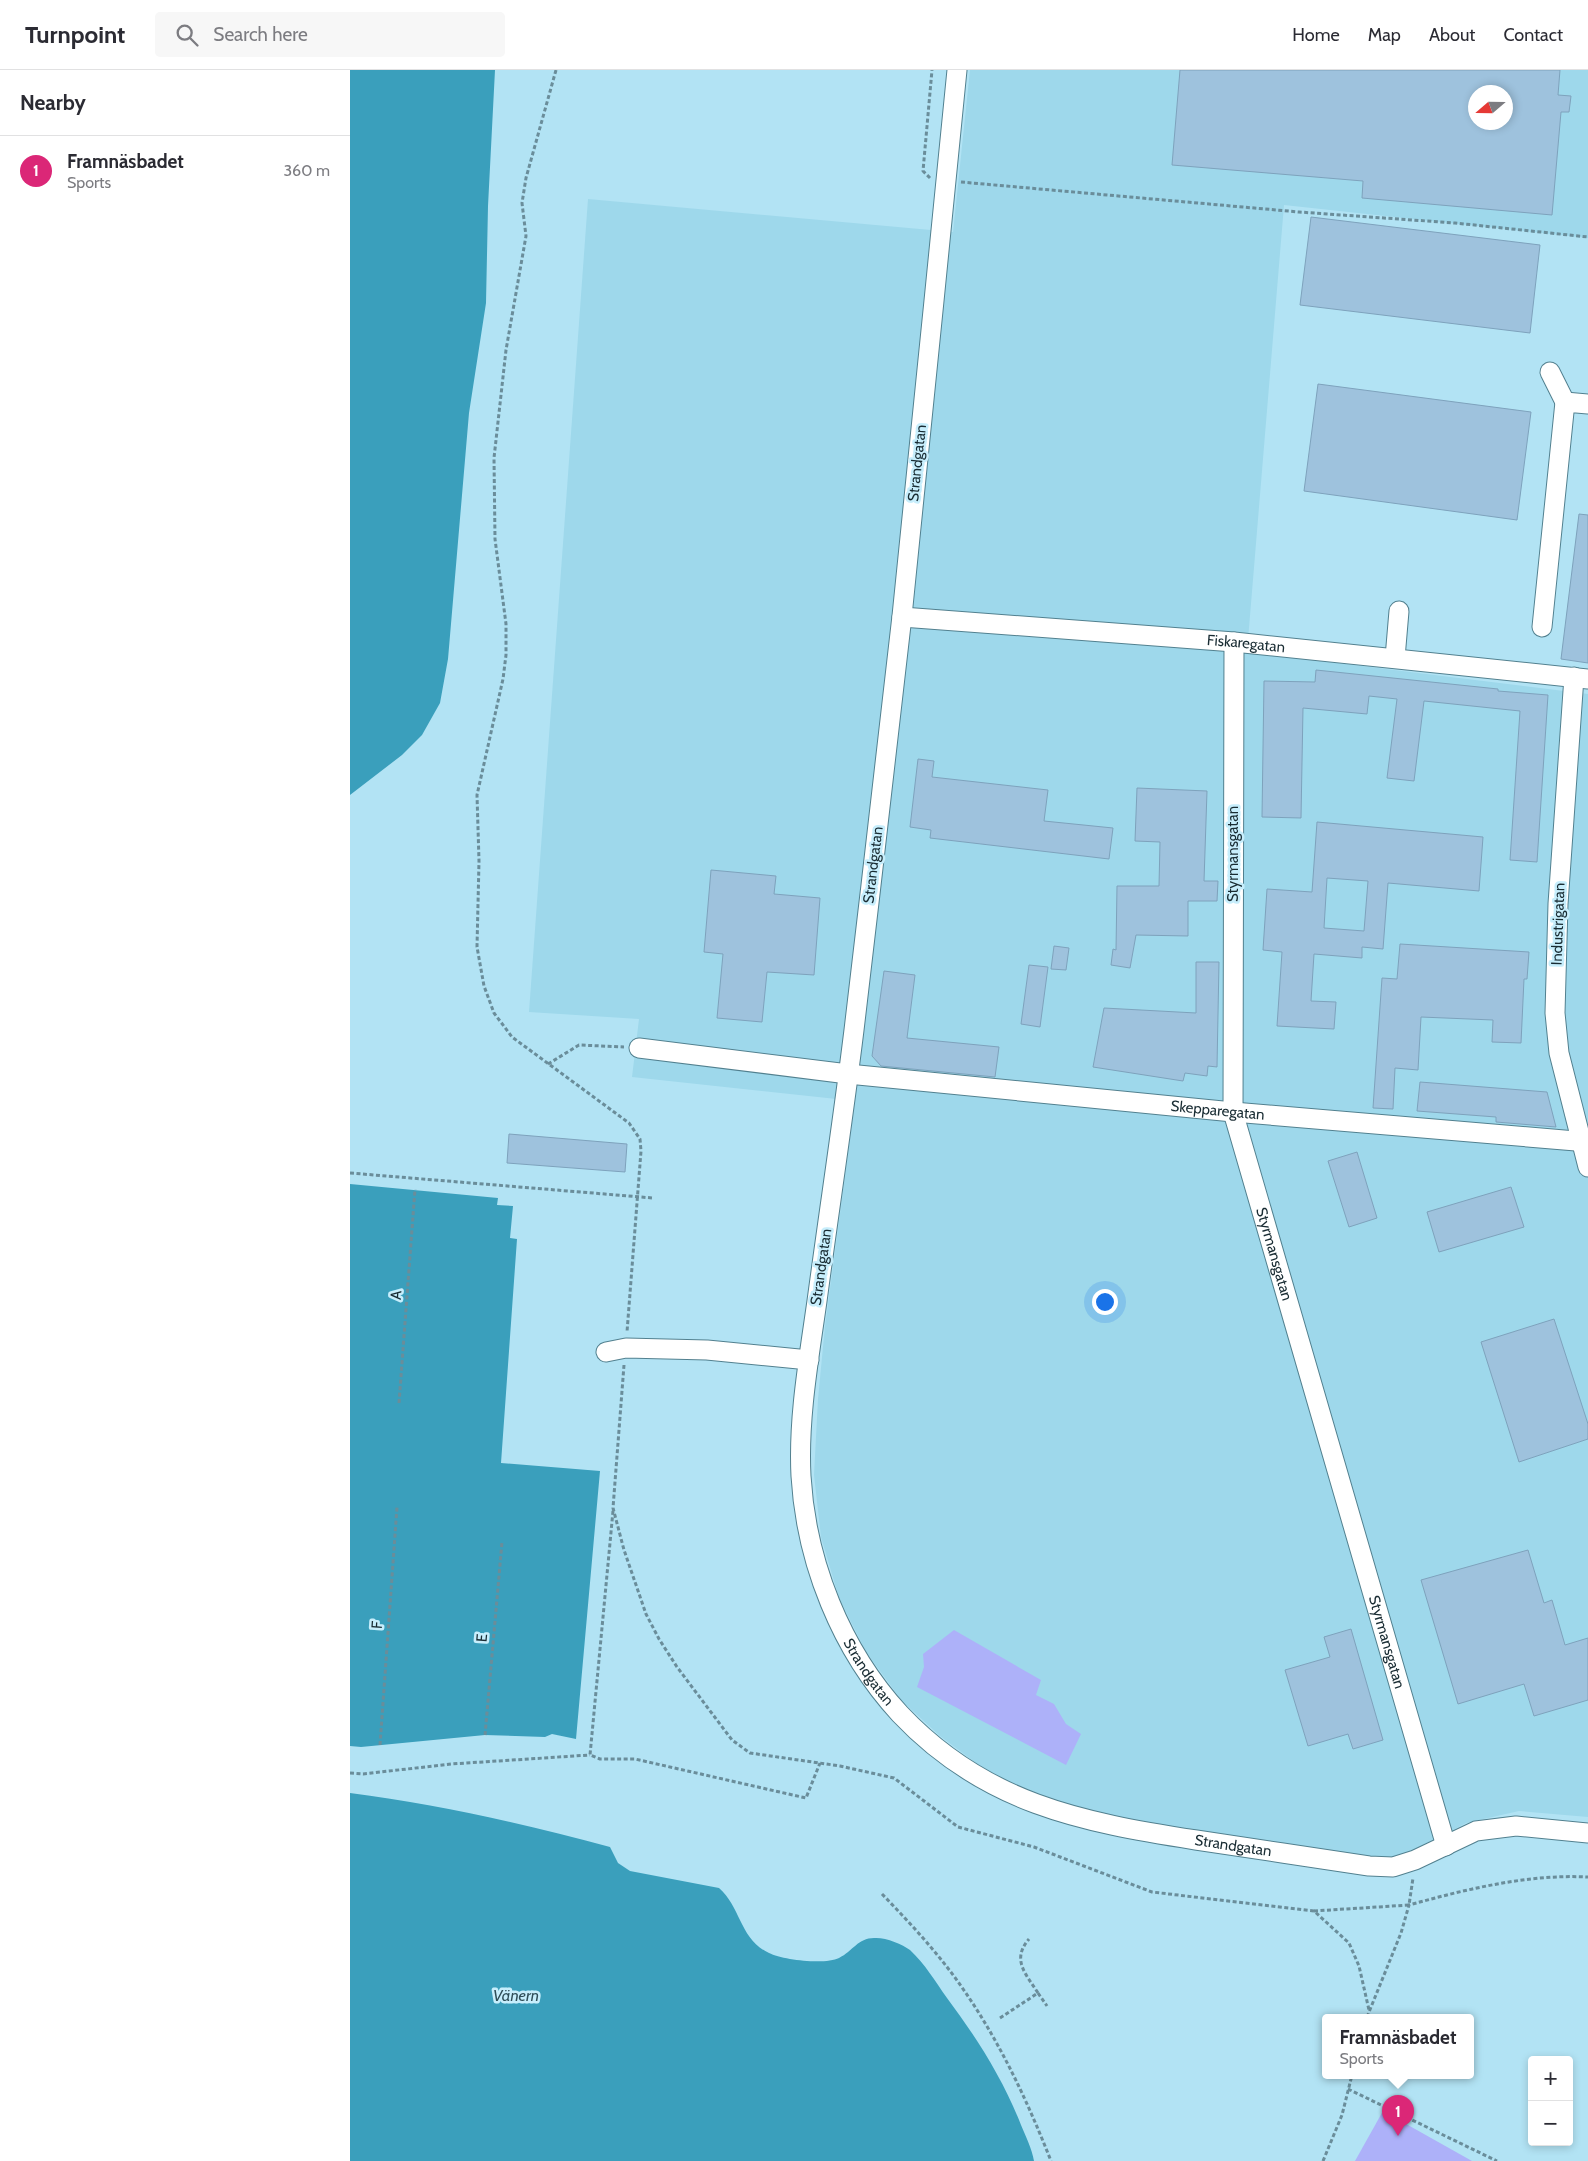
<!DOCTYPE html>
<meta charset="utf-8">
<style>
body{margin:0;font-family:Cabin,sans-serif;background:#f7f7f7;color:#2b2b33}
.controls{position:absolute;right:15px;bottom:15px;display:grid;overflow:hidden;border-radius:5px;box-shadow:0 2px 8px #0003}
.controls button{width:45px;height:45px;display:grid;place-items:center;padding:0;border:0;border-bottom:1px solid #e1e1e2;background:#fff;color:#2b2b33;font:25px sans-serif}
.compass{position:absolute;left:1118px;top:15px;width:45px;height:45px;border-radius:50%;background:#fff;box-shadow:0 2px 8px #0003;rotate:250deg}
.you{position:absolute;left:754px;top:1231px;width:18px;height:18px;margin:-12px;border:4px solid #fff;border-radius:50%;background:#1a73e8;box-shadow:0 0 0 8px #1a73e833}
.badge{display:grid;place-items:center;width:32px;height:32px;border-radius:50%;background:#db2777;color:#fff;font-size:16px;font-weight:700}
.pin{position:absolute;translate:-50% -41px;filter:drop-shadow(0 1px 2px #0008)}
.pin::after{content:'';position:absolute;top:26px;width:18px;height:15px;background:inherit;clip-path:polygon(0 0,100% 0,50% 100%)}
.popup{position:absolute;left:972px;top:1944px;width:152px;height:65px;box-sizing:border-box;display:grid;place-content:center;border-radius:5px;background:#fff;filter:drop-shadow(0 1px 4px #0005);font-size:16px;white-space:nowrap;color:#7c7c81}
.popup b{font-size:19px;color:#2b2b33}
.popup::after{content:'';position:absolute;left:50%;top:100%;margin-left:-10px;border:10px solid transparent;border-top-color:#fff}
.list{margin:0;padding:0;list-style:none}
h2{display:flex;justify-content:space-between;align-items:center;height:65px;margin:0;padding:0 20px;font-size:21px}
h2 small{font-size:16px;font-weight:400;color:#7c7c81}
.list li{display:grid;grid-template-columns:32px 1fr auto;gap:15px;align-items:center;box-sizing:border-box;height:70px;padding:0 20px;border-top:1px solid #e1e1e2}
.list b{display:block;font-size:19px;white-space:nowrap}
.list p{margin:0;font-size:16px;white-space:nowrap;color:#7c7c81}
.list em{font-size:16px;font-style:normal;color:#7c7c81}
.icon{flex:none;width:28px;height:28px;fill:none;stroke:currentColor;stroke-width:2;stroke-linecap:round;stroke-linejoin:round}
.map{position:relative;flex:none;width:1238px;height:2091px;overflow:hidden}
header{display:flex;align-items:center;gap:30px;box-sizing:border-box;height:70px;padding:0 25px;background:#fff;border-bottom:1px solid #e1e1e2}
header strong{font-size:24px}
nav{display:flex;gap:28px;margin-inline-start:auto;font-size:18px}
.search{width:350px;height:45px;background:#f7f7f7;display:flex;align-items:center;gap:12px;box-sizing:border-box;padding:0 18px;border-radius:5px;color:#7c7c81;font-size:19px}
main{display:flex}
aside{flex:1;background:#fff}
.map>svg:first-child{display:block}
</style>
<header>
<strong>Turnpoint</strong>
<div class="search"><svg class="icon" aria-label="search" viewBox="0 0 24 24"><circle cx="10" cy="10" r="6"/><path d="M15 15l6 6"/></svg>Search here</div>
<nav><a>Home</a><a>Map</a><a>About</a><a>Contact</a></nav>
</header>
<main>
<aside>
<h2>Nearby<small></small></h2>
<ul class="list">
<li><span class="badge">1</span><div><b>Framnäsbadet</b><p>Sports</p></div><em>360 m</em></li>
</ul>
</aside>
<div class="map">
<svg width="1238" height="2091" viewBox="0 0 1238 2091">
<rect width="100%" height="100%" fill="#b2e3f4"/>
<path fill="#9ed8eb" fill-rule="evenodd" d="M 620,0 L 1238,0 L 1238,168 L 934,135 L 897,582 L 1238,624 L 1238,1747 L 1169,1741 L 1116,1753 L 1067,1780 L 1046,1789 L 1020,1789 L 815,1758 L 740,1742 L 692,1726 L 642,1705 L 590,1666 L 552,1631 L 516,1582 L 489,1528 L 471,1467 L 464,1405 L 468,1329 L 475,1256 L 505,1031 L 282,1007 L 289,949 L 179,942 L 238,129 L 603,162 ZM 1126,22 L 1156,22 L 1156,52 L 1126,52 Z"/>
<g fill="#adb1f9">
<polygon points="604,1560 691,1610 686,1625 704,1634 716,1654 731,1664 716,1695 567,1617 574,1597 573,1584"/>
<polygon points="1033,2041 1122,2091 1005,2091"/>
</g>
<g fill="#3a9fbc">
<polygon points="0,0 145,0 138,136 136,233 119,343 98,589 90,633 72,665 52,685 0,725"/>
<polygon points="0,1114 148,1128 147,1135 163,1136 160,1168 167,1169 151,1393 250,1401 226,1669 202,1664 195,1667 135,1665 11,1677 0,1676"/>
<path d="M 0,1723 C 87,1734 175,1754 260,1777 L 268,1793 L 280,1801 L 369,1818 C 391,1837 390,1870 419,1883 C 433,1890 475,1895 489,1888 C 503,1881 508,1868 524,1868 C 535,1867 552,1874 560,1880 C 575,1894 585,1911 597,1928 C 627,1968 653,2009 671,2055 C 676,2067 682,2079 684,2091 L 0,2091 Z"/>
</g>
<g fill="#9ec2dd" stroke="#7ea2bc" fill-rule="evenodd">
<path d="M 830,0 L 1210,0 L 1208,25 L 1221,26 L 1219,42 L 1211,42 L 1202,145 L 1012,128 L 1013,111 L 822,95 ZM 1126,22 L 1156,22 L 1156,52 L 1126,52 Z"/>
<polygon points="961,147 1190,175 1180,263 950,235"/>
<polygon points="968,314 1181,342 1167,450 954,421"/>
<polygon points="1229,444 1238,445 1238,593 1211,589"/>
<polygon points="966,600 1148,619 1148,621 1198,625 1187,792 1160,790 1170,641 1074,631 1064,711 1037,708 1047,629 1019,626 1017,644 953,638 951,748 912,747 914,611 965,612"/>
<polygon points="568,689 584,691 582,707 698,720 694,751 763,758 759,789 580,768 581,760 560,757"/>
<polygon points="787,718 857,721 854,811 868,811 867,831 838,831 838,866 786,865 780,898 761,895 763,879 766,880 767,816 809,816 810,772 785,771"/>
<path d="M 967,752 L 1133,767 L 1129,821 L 1038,813 L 1033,879 L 1012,877 L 1012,888 L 964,884 L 961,931 L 986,932 L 984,959 L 927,956 L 932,882 L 913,880 L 917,819 L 962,822 ZM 977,808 L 1018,811 L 1014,861 L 974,858 Z"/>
<polygon points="361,800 426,806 424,824 470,828 464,905 417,902 412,952 367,948 373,884 354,882"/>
<polygon points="1050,874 1179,882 1177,909 1174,909 1171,973 1142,972 1143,950 1071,947 1068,1000 1045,998 1043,1039 1023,1038 1032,908 1047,909"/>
<polygon points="704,876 719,878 716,900 701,899"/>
<polygon points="846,892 869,892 867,997 858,996 857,1006 835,1003 833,1011 743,997 754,938 846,943"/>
<polygon points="679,895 698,897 690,957 671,954"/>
<polygon points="534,901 565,905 557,968 649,977 645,1007 531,996 522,986"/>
<polygon points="1070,1012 1197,1022 1206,1057 1146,1052 1146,1047 1067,1041"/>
<polygon points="159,1064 277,1074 275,1102 157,1093"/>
<polygon points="1007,1082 1027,1148 999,1157 978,1091"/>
<polygon points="1161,1117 1174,1157 1089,1182 1077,1142"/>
<polygon points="1204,1249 1238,1354 1238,1369 1169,1392 1131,1272"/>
<polygon points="1178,1480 1194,1533 1202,1530 1215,1575 1238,1568 1238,1630 1184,1646 1174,1614 1108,1634 1071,1510"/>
<polygon points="1001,1559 1033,1670 1003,1679 998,1664 958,1676 935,1600 980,1587 974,1567"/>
</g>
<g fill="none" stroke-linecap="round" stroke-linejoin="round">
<defs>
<g id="minor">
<path id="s1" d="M 607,0 C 588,182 572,364 552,546 C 537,684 520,822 504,960 C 493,1050 479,1141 467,1231 C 459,1288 448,1348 451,1406 C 456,1492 491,1580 550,1644 C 634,1733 730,1752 846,1770 C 904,1779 961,1787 1019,1796 L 1043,1797 L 1065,1790 L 1126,1761 L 1166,1756 L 1238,1763"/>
<polyline points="1200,302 1215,332"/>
<path id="s2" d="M 552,547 L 884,572 L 1238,609"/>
<polyline points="1192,557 1215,332 1238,334"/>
<path id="s3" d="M 884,572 L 883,1042 L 1096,1776"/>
<polyline points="1045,588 1049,541"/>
<polyline points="1224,607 1208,834 1205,943 1209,983 1238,1097"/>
<path id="s4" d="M 289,978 L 498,1004 L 883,1042 L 1238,1072"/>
<polyline points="256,1282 276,1278 357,1280 459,1290"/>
</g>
</defs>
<use href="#minor" stroke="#52808f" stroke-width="21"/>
<g stroke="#6a8d9a" stroke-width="3" stroke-dasharray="4 2.5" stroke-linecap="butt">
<polyline points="206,0 176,108 172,133 176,166 156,280 144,388 145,469 156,554 156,585 153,609 127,725 129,791 127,877 134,916 144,943 162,967 279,1053 290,1069 291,1081 277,1262"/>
<polyline points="580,108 573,101 582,0"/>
<polyline points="611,112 949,142 1105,153 1238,167"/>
<polyline points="198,994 229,975 274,977"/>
<polyline points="0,1103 303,1128"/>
<polyline points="274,1295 263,1438 274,1480 296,1544 309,1569 327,1597 382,1670 400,1683 490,1696 544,1708 608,1757 684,1777 802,1822 964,1841 999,1873 1009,1896 1019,1940"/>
<polyline points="49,1333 65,1119"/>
<polyline points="263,1441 240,1685 250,1689 285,1689 456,1728 470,1693"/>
<polyline points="135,1665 152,1472"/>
<polyline points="30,1675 47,1437"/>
<polyline points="0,1703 13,1704 101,1694 240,1685"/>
<path d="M 532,1824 C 560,1853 588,1883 611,1916 C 649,1970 677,2030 701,2091"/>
<polyline points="964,1841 1059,1835 1063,1808"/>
<polyline points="688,1923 697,1936"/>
<path d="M 1017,1947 L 1051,1863 L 1059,1835 C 1117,1819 1178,1804 1238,1807"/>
<path d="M 650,1948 L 688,1923 C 676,1904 661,1890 679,1869"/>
<polyline points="998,2019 1147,2091"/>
<polyline points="973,2091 992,2045 1002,2005"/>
</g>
<use href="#minor" stroke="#fff" stroke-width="19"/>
</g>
<g text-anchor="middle" stroke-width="5" stroke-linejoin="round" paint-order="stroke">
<g font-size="15" fill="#192c33" stroke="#c7eefc">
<text transform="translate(567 393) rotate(-84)" y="5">Strandgatan</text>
<text dy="5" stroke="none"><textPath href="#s2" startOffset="345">Fiskaregatan</textPath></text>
<text transform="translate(883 784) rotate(-90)" y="5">Styrmansgatan</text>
<text transform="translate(523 795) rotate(-83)" y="5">Strandgatan</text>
<text transform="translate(1208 854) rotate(-88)" y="5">Industrigatan</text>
<text dy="5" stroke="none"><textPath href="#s4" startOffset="582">Skepparegatan</textPath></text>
<text dy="5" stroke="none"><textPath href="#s3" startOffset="618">Styrmansgatan</textPath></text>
<text transform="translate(471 1197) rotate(-82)" y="5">Strandgatan</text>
<text transform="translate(46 1225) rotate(-86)" y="5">A</text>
<text transform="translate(27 1555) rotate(-86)" y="5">F</text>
<text transform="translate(132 1568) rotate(-85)" y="5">E</text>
<text dy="5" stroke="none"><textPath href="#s3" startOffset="1022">Styrmansgatan</textPath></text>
<text dy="5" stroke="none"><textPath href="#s1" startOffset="1625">Strandgatan</textPath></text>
<text dy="5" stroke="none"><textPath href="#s1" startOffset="2044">Strandgatan</textPath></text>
</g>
<g font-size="16" font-style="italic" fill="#2f4d57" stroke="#c7eefc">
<text x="166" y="1931">Vänern</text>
</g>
</g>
</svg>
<div class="controls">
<button>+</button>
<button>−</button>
</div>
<svg class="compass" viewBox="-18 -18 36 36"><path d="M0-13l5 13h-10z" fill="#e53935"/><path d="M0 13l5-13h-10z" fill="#7c7c81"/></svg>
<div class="you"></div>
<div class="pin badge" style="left:1048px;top:2066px">1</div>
<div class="popup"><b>Framnäsbadet</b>Sports</div>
</div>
</main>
